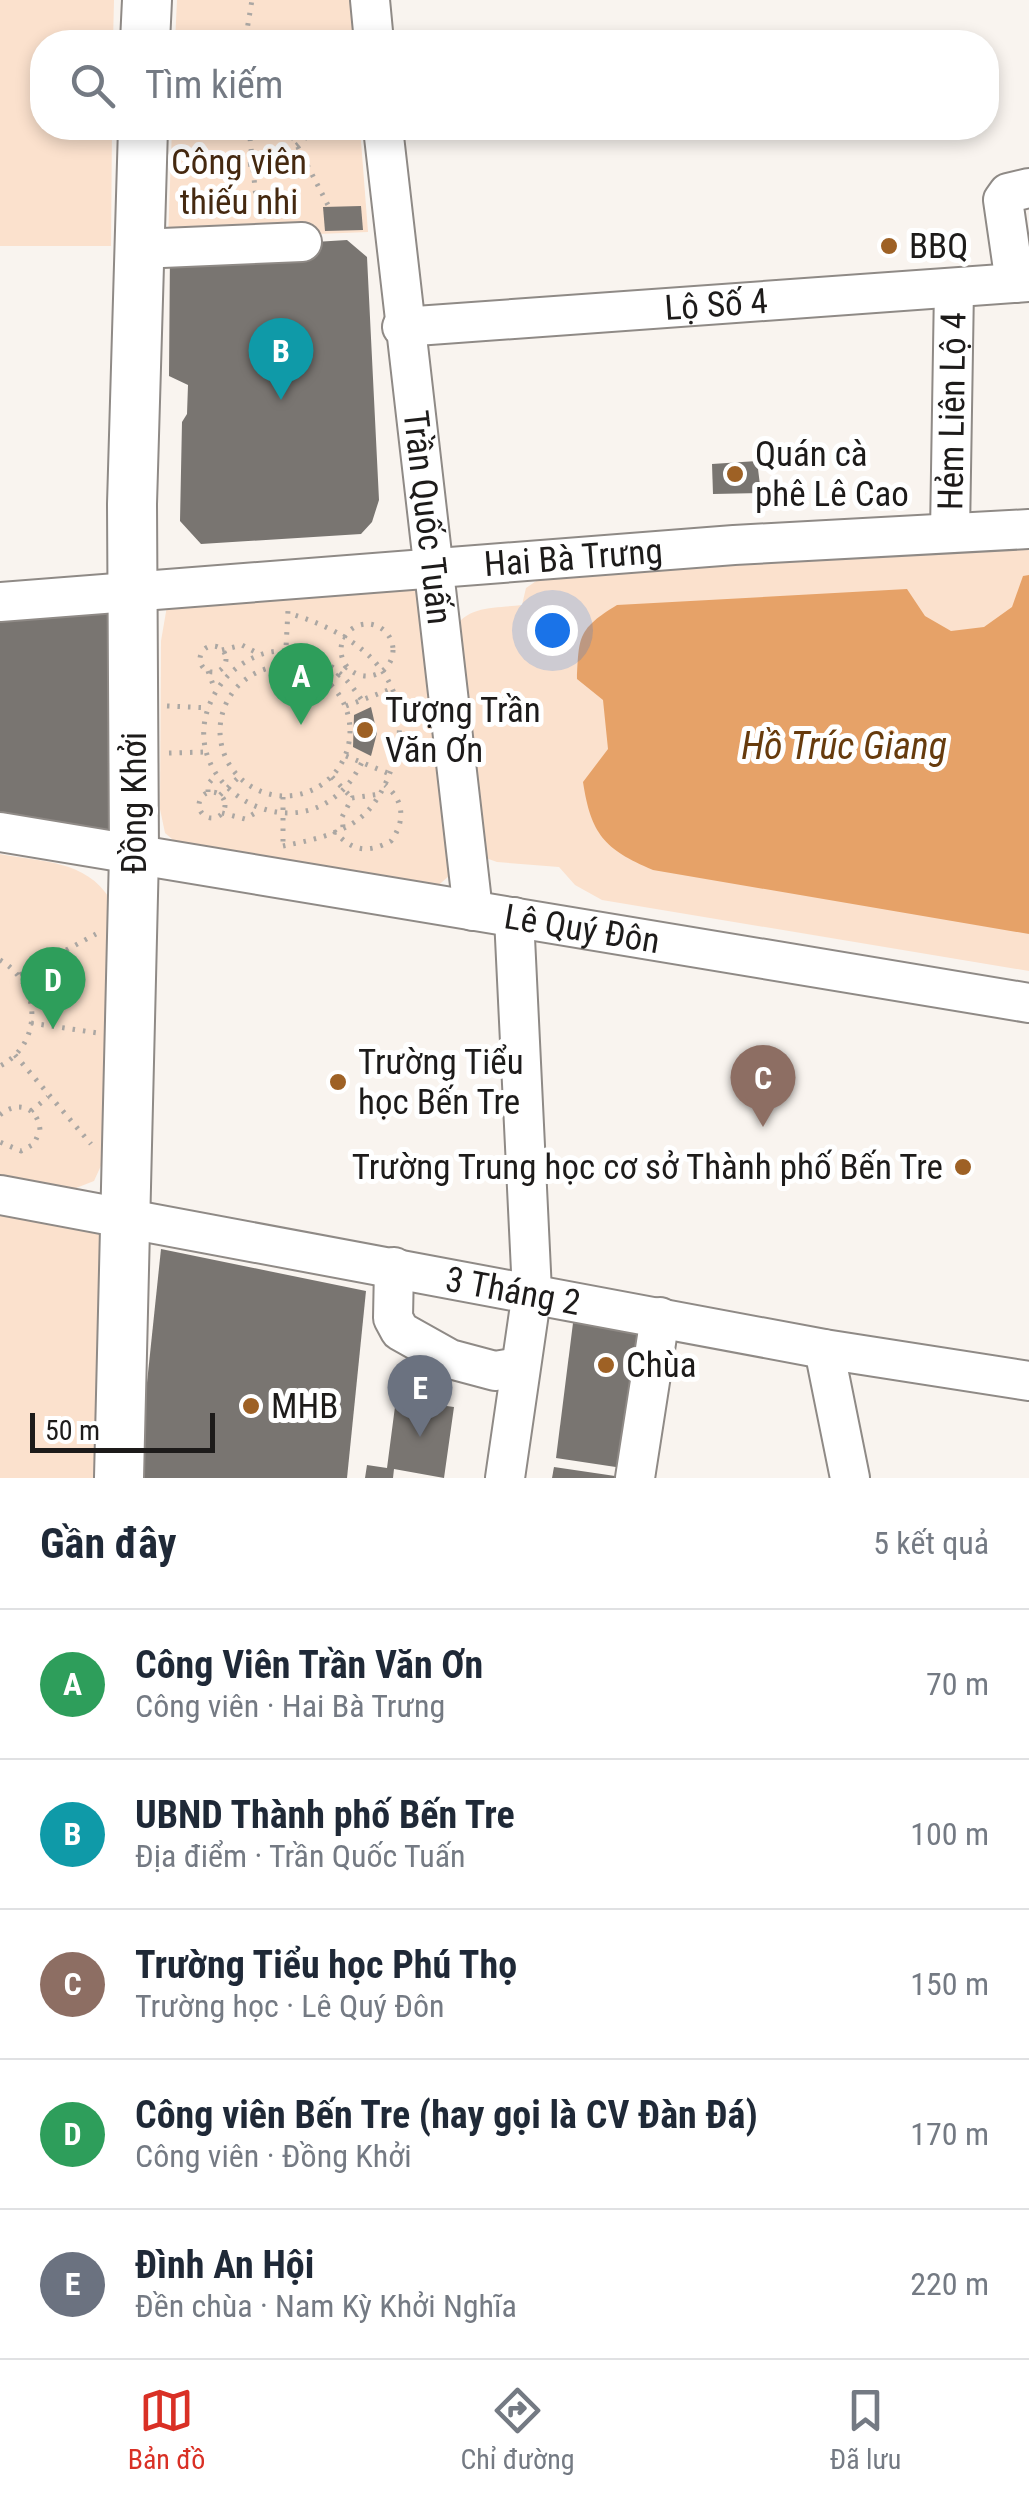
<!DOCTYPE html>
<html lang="vi">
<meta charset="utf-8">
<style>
body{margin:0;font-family:"Roboto Condensed",sans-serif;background:#f6f6f7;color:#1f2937}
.scale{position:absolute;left:30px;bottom:25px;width:185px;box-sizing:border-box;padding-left:10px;border:5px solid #1d1b1a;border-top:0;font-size:28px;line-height:35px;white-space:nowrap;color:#1d1b1a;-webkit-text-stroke:8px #fff;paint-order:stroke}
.you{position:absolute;left:552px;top:630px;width:35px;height:35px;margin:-25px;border:8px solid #fff;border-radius:50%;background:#1a73e8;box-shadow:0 0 0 15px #1a73e833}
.badge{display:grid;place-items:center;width:65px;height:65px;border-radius:50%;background:#d93025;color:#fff;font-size:32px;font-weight:700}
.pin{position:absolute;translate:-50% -82px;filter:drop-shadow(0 2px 5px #0008)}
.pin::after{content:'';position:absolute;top:52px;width:35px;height:30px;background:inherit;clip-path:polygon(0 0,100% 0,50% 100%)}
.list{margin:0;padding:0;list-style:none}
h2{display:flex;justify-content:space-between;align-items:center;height:130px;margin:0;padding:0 40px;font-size:42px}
h2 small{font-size:32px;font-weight:400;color:#747a83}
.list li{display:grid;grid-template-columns:65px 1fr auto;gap:30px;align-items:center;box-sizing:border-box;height:150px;padding:0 40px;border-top:2px solid #e0e1e3}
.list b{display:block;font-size:38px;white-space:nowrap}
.list p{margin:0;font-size:32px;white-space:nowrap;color:#747a83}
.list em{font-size:32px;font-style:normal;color:#747a83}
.icon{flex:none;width:55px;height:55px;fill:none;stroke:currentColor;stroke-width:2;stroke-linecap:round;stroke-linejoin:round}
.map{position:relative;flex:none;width:1029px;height:1478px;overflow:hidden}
.search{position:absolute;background:#fff;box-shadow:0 5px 15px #0003;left:30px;right:30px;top:30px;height:110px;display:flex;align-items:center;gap:25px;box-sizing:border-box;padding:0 35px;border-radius:40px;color:#747a83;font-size:38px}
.sheet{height:880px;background:#fff}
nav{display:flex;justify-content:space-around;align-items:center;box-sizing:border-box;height:140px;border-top:2px solid #e0e1e3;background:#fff;font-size:28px;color:#747a83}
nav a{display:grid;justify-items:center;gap:5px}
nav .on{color:#d93025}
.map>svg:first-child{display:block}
</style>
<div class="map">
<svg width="1029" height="1478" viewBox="0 0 1029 1478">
<rect width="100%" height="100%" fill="#f9f4ef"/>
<g fill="#fbe1cd">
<polygon points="0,0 114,0 113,42 42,42 42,128 112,128 111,246 0,246"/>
<polygon points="177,0 351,0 354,42 175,42"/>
<polygon points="172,128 360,128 368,232 168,240"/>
<path d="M 1029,539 L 1029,971 L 602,900 L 575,885 L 559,867 L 497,862 L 483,857 L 455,630 C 464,605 499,608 522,605 L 526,588 L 545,575 Z"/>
<polygon points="411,584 422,591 456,857 449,876 434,889 179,845 165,833 160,809 161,641 167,606"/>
<path d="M 0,854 C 42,862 86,860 110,899 L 104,1159 L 94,1181 L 71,1190 L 0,1179 Z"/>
<polygon points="0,1209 91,1227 103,1238 100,1478 0,1478"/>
</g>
<path fill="#e6a268" d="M 1029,575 L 1029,934 L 653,870 C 604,849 591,834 583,782 L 608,749 L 603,700 L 577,679 C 579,636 578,629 617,605 L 907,589 L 925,616 L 951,631 L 984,627 L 1012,607 L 1023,576 Z"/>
<g fill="#797571">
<polygon points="361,206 363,230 325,231 323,207"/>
<polygon points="347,240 367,257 379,500 372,522 361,534 201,544 180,521 182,422 187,414 188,385 169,376 170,251"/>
<polygon points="757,461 761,493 713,494 712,464"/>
<polygon points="108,605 109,838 0,820 0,613"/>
<polygon points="371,707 377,733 371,756 353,747 354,715"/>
<polygon points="161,1249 366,1291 347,1478 137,1478"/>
<polygon points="573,1323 651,1333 629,1469 556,1458"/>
<polygon points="396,1399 454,1407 444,1478 394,1469 393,1478 365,1478 367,1465 387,1468"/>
<polygon points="554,1467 615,1476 615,1478 552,1478"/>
</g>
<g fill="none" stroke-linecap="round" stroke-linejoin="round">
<defs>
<g id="minor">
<polyline points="370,0 374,42"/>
<path id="s1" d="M 383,128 L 473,911"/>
<polyline points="139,249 302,242"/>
<polyline points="1015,283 1003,200 1008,193 1029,188"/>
<path id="s2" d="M 402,327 L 1029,282"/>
<path id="s3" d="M 950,533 L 954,288"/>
<path id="s4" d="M 0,602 L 734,545 L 1029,529"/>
<path id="s5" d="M 0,832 L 1029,1003"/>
<path id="s6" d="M 0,1195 L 824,1349 L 1029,1381"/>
<polyline points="394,1267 393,1318 400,1331 450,1359 495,1371 519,1367"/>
<polyline points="824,1349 850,1478"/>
<polyline points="505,1478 532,1292 514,917"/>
<polyline points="635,1478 660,1317"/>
</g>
<g id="major">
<polyline points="145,42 147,0"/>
<polyline points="119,1478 134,854 132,504 143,128"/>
</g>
</defs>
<use href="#minor" stroke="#8f8a86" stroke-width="42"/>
<use href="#major" stroke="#8f8a86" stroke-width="52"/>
<g stroke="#aba7a3" stroke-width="5" stroke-dasharray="2.5 8" stroke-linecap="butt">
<polyline points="246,36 252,0"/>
<polyline points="226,42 246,36 264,42"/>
<polyline points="249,128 257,208"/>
<polyline points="288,128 329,207"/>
<path d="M 176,153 C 227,172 277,172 315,128"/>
<circle cx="367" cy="650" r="26"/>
<circle cx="213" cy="659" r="13"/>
<polyline points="222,650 242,645 261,655"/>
<circle cx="285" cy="731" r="65"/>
<polyline points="285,666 288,610"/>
<polyline points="208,671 215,690"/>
<polyline points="330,684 347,666"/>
<path d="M 361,699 C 341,669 317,650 279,651 C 257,652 234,666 221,684 C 152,780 308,874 362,762"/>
<polyline points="167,706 209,708"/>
<polyline points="346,706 391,689"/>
<polyline points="169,753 206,752"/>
<polyline points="346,756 390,774"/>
<polyline points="332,777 352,798"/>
<polyline points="208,792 208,784 216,775"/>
<circle cx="212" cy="805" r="13"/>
<polyline points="220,795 239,777"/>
<polyline points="283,797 283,846"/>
<polyline points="222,813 245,819 260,810"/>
<polyline points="343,827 342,817 352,798 380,794"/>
<path d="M 334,831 C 352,851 367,854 391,841 C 405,822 405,801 385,785"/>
<path d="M 283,846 C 307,841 335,836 356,821 C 373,810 384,789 391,770 C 422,684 364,635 288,613"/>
<path d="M 0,960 C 41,984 44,1043 0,1066"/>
<polyline points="20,975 96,934"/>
<polyline points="31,1023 98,1033"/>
<polyline points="15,1055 91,1144"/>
<polyline points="31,1111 48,1097"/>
<path d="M 0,1115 C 17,1100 38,1107 40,1130 L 34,1144 L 21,1151 L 0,1142"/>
</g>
<use href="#minor" stroke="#fff" stroke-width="38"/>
<use href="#major" stroke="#fff" stroke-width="48"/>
</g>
<g fill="#9e6125" stroke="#fff" stroke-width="4">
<circle cx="889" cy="246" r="10"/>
<circle cx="735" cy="474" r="10"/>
<circle cx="365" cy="730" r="10"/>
<circle cx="338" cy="1082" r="10"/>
<circle cx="963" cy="1167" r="10"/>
<circle cx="606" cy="1365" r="10"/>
<circle cx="251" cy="1406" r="10"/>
</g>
<g text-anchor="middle" stroke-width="10" stroke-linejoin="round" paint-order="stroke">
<g font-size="35" fill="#452910" stroke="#fff">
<text x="239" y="174">Công viên<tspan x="239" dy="40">thiếu nhi</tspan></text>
</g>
<g font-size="35" fill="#1d1b1a" stroke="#fff" text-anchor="start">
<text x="909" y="258">BBQ</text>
<text x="755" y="466">Quán cà<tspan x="755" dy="40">phê Lê Cao</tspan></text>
<text x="385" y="722">Tượng Trần<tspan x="385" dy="40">Văn Ơn</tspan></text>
<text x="358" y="1074">Trường Tiểu<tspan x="358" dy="40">học Bến Tre</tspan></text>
<text x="943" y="1179" text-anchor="end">Trường Trung học cơ sở Thành phố Bến Tre</text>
<text x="626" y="1377">Chùa</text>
<text x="271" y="1418">MHB</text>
</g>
<g font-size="35" fill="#1d1b1a" stroke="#fff">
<text dy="12" stroke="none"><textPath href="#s2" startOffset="315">Lộ Số 4</textPath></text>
<text dy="12" stroke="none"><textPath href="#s3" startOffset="122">Hẻm Liên Lộ 4</textPath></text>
<text dy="12" stroke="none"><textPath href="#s1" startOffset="392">Trần Quốc Tuấn</textPath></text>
<text dy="12" stroke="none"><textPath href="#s4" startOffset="575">Hai Bà Trưng</textPath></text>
<text transform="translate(134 803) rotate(-90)" y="12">Đồng Khởi</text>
<text dy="12" stroke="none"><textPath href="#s5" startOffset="590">Lê Quý Đôn</textPath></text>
<text dy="12" stroke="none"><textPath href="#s6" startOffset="522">3 Tháng 2</textPath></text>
</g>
<g font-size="38" font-style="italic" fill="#673b0d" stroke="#fff">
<text x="844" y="759">Hồ Trúc Giang</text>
</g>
</g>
</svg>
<div class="scale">50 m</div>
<div class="you"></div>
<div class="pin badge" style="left:301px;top:725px;background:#2e9e5b">A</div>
<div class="pin badge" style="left:281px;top:400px;background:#0f9aa8">B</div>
<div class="pin badge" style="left:763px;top:1127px;background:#8d6e63">C</div>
<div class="pin badge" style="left:53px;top:1029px;background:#2e9e5b">D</div>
<div class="pin badge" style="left:420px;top:1437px;background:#6b7280">E</div>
<div class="search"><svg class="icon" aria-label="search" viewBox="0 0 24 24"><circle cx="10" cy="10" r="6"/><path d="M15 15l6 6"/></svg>Tìm kiếm</div>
</div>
<section class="sheet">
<h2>Gần đây<small>5 kết quả</small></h2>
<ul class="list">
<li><span class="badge" style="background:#2e9e5b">A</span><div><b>Công Viên Trần Văn Ơn</b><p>Công viên · Hai Bà Trưng</p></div><em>70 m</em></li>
<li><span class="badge" style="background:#0f9aa8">B</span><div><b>UBND Thành phố Bến Tre</b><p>Địa điểm · Trần Quốc Tuấn</p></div><em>100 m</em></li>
<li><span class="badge" style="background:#8d6e63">C</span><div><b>Trường Tiểu học Phú Thọ</b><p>Trường học · Lê Quý Đôn</p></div><em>150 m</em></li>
<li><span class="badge" style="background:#2e9e5b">D</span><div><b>Công viên Bến Tre (hay gọi là CV Đàn Đá)</b><p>Công viên · Đồng Khởi</p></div><em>170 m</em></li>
<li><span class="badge" style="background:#6b7280">E</span><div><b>Đình An Hội</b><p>Đền chùa · Nam Kỳ Khởi Nghĩa</p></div><em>220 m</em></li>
</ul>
</section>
<nav>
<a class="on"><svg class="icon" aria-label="map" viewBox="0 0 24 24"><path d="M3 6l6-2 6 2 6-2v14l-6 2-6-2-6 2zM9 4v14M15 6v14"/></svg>Bản đồ</a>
<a><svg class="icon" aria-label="directions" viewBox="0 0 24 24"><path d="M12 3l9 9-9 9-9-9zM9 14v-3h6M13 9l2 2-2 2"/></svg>Chỉ đường</a>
<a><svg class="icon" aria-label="saved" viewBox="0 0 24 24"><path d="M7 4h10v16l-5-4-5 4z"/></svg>Đã lưu</a>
</nav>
